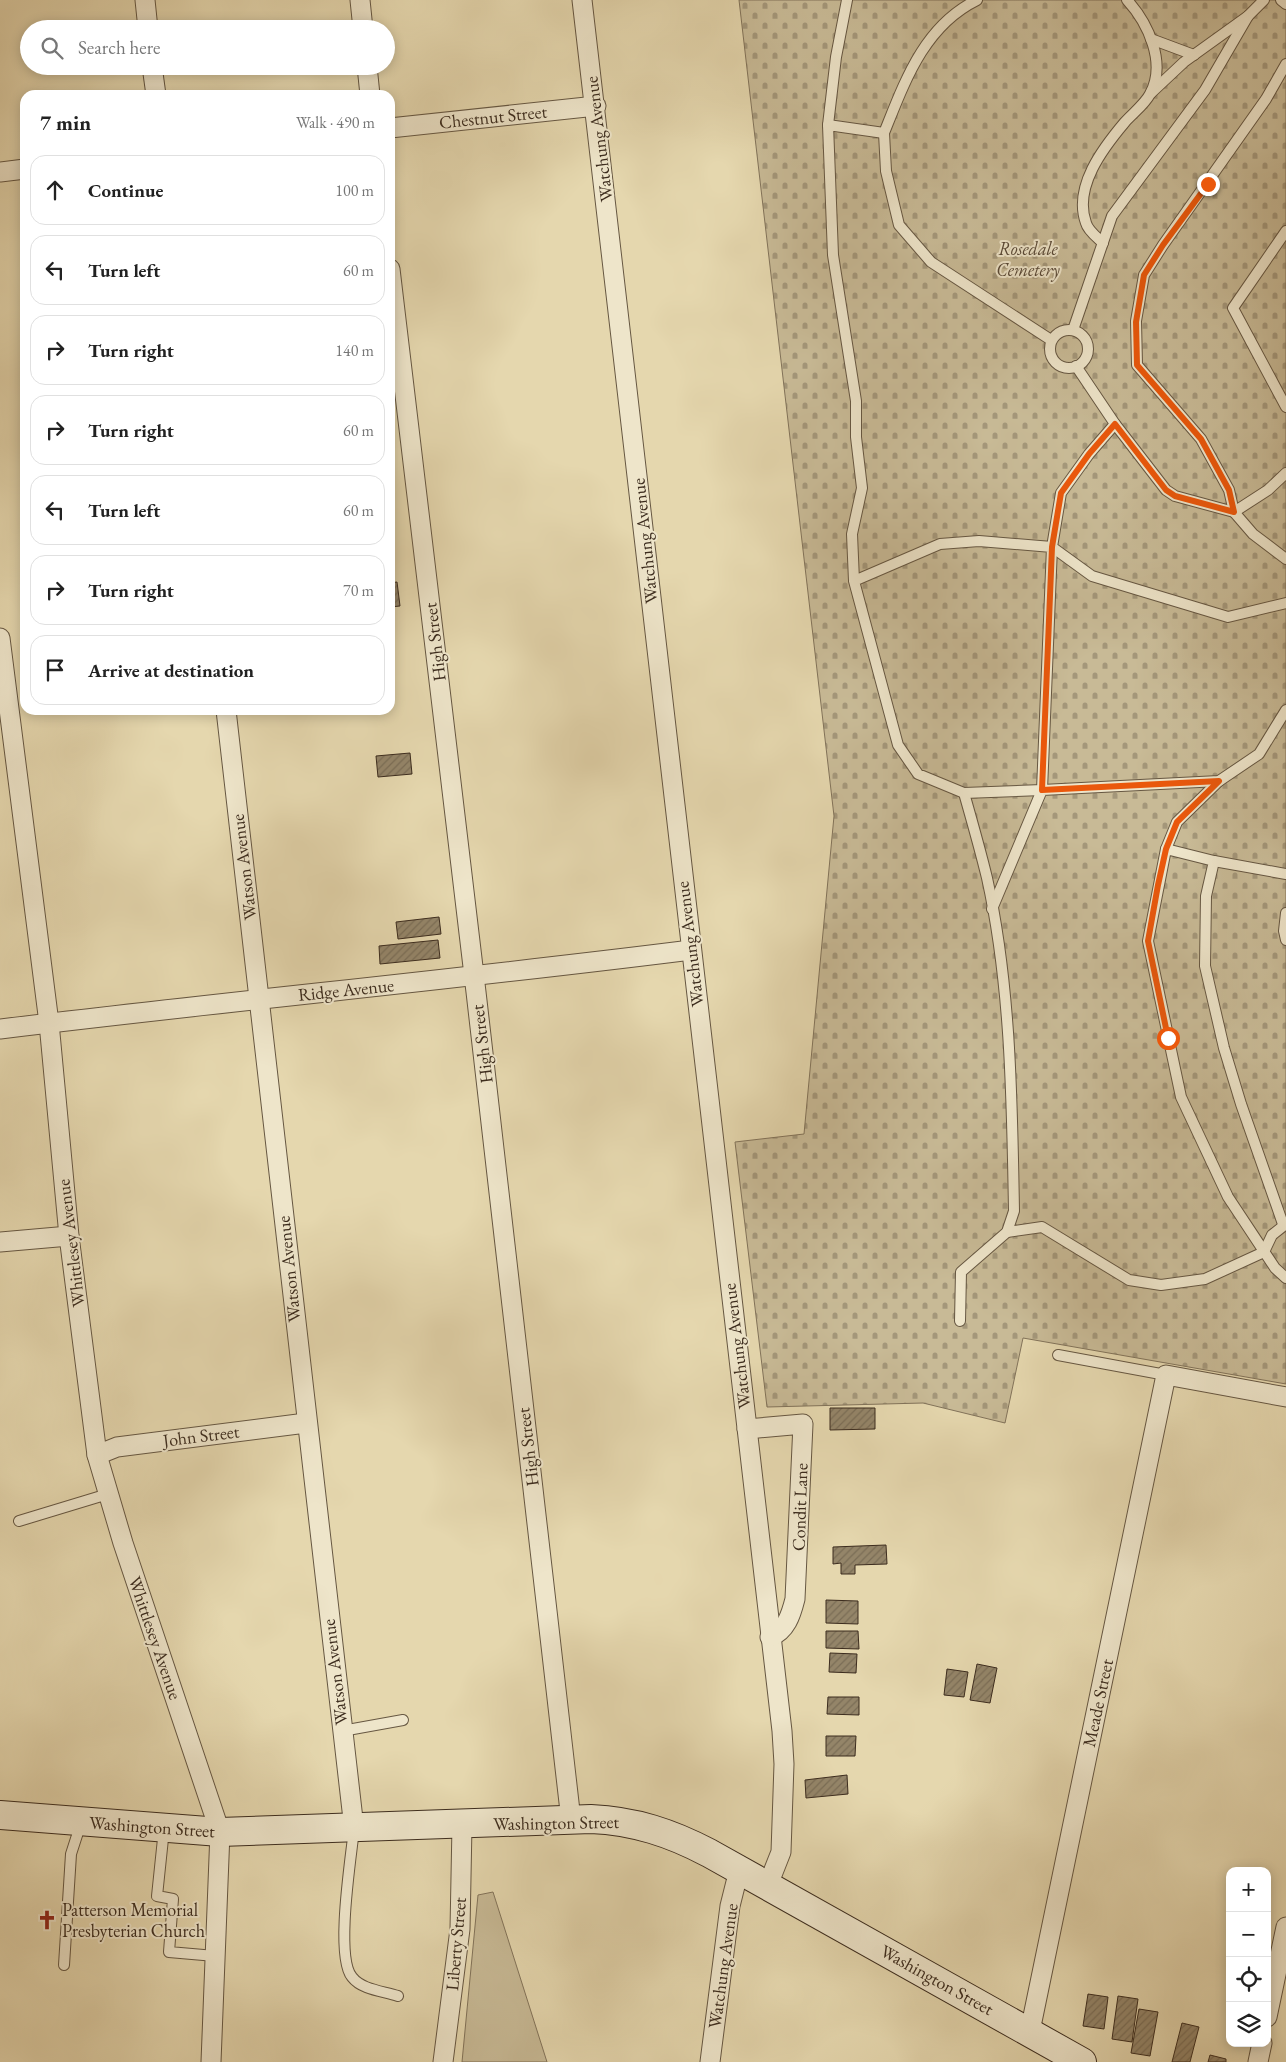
<!DOCTYPE html>
<meta charset="utf-8">
<style>
body{margin:0;font-family:"EB Garamond",serif;background:#f2f2f2;color:#222}
.controls{position:absolute;right:15px;bottom:15px;display:grid;overflow:hidden;border-radius:10px;box-shadow:0 2px 12px #0003}
.controls button{width:45px;height:45px;display:grid;place-items:center;padding:0;border:0;border-bottom:1px solid #e0e0e0;background:#fff;color:#222;font:25px sans-serif}
.stop{position:absolute;width:15px;height:15px;margin:-11px;border:4px solid #ea580c;border-radius:50%;background:#fff}
.stop.end{background:#ea580c;border-color:#fff;box-shadow:0 1px 5px #0008}
.list{margin:0;padding:0;list-style:none}
h2{display:flex;justify-content:space-between;align-items:center;height:65px;margin:0;padding:0 20px;font-size:21px}
h2 small{font-size:16px;font-weight:400;color:#767676}
.list li{display:grid;grid-template-columns:32px 1fr auto;gap:15px;align-items:center;box-sizing:border-box;height:70px;margin:0 10px 10px;padding:0 10px;border:1px solid #e0e0e0;border-radius:15px}
.list b{display:block;font-size:19px;white-space:nowrap}
.list em{font-size:16px;font-style:normal;color:#767676}
.icon{flex:none;width:28px;height:28px;fill:none;stroke:currentColor;stroke-width:2;stroke-linecap:round;stroke-linejoin:round}
.map{position:relative;flex:none;width:1286px;height:2062px;overflow:hidden}
.search{position:absolute;background:#fff;box-shadow:0 2px 12px #0003;left:20px;top:20px;width:375px;height:55px;display:flex;align-items:center;gap:12px;box-sizing:border-box;padding:0 18px;border-radius:28px;color:#767676;font-size:19px}
.panel{position:absolute;background:#fff;box-shadow:0 2px 12px #0003;left:20px;top:90px;width:375px;height:625px;border-radius:15px}
.map>svg:first-child{display:block}
</style>
<div class="map">
<svg width="1286" height="2062" viewBox="0 0 1286 2062">
<defs>
<pattern id="cemetery-stones" width="16" height="16" patternUnits="userSpaceOnUse" patternTransform="scale(1.25)"><rect width="16" height="16" fill="#c8ba96"/><path d="M2 7V4a2 2 0 0 1 4 0v3zM10 15v-3a2 2 0 0 1 4 0v3z" fill="#a4977a"/></pattern>
<pattern id="building-hatch" width="6" height="6" patternUnits="userSpaceOnUse" patternTransform="scale(1.25)"><rect width="6" height="6" fill="#948569"/><path d="M-1 1l2-2M0 6l6-6M5 7l2-2" fill="none" stroke="#7a6d56"/></pattern>
</defs>
<rect width="100%" height="100%" fill="#e5d7ae"/>
<filter id="stains"><feTurbulence type="fractalNoise" baseFrequency=".004" numOctaves="4"/><feColorMatrix values="0 0 0 0 .2 0 0 0 0 .09 0 0 0 0 .02 0 0 0 .5 -.17"/></filter>
<radialGradient id="worn" r=".72"><stop offset=".6" stop-color="#630" stop-opacity="0"/><stop offset="1" stop-color="#630" stop-opacity=".3"/></radialGradient>
<polygon fill="url(#cemetery-stones)" stroke="#82735a" points="739,0 1286,0 1286,1384 1023,1338 1005,1423 923,1403 767,1407 735,1142 804,1134 834,816"/>
<polygon fill="#c8ba96" stroke="#82735a" points="493,1892 547,2062 462,2062 478,1895"/>
<g fill="url(#building-hatch)" stroke="#3c2c1e">
<polygon points="397,582 400,606 390,607 390,583"/>
<polygon points="410,753 412,774 378,777 376,756"/>
<polygon points="439,917 441,934 398,939 396,922"/>
<polygon points="438,940 440,958 380,964 379,946"/>
<polygon points="830,1408 875,1408 875,1429 830,1430"/>
<polygon points="886,1545 887,1564 855,1565 855,1574 841,1574 841,1563 833,1564 833,1547"/>
<polygon points="826,1600 858,1601 858,1624 826,1623"/>
<polygon points="826,1631 858,1631 859,1649 826,1648"/>
<polygon points="830,1653 857,1654 856,1673 829,1672"/>
<polygon points="977,1664 997,1668 990,1703 970,1700"/>
<polygon points="947,1669 968,1672 964,1697 944,1695"/>
<polygon points="828,1697 859,1697 859,1715 827,1714"/>
<polygon points="826,1736 856,1736 855,1756 826,1756"/>
<polygon points="847,1775 848,1794 806,1798 805,1780"/>
<polygon points="1088,1994 1108,1997 1104,2029 1083,2026"/>
<polygon points="1118,1996 1138,1999 1132,2042 1112,2039"/>
<polygon points="1139,2009 1158,2012 1150,2056 1131,2053"/>
<polygon points="1182,2023 1199,2027 1190,2062 1172,2062"/>
<polygon points="1210,2055 1226,2059 1226,2062 1208,2062"/>
</g>
<g fill="none" stroke-linecap="round" stroke-linejoin="round">
<defs>
<g id="service">
<polyline points="1281,0 1286,4"/>
<polyline points="1151,39 1194,55"/>
<polyline points="1286,64 1266,99 1163,245 1144,275 1136,321 1137,365 1201,439 1229,490 1234,512 1253,534 1286,559"/>
<polyline points="1151,93 1184,62 1248,16 1264,0"/>
<polyline points="828,125 836,57 847,0"/>
<polyline points="884,133 886,171 899,225 931,262 1051,340"/>
<polyline points="1286,231 1233,308 1286,407"/>
<path d="M 1103,243 C 1098,238 1088,231 1086,223 C 1073,187 1103,148 1125,122 C 1133,113 1145,104 1150,94 C 1167,63 1148,23 1127,0"/>
<circle cx="1069" cy="349" r="19"/>
<polyline points="1073,330 1112,216 1205,90 1248,16"/>
<polyline points="1076,366 1115,424 1089,454 1061,493 1052,547 1092,576 1228,617 1286,603"/>
<polyline points="1115,424 1166,490 1175,496 1234,512 1268,490 1286,473"/>
<path d="M 854,581 L 940,544 L 979,541 L 1052,547 L 1042,790 L 964,793 L 918,774 L 898,745 L 854,581 L 852,534 L 862,488 L 856,437 L 856,401 L 833,255 L 828,125 L 884,133 C 905,81 924,26 977,0"/>
<polyline points="1166,849 1177,822 1219,781"/>
<polyline points="1214,861 1286,874"/>
<polyline points="992,909 1042,790 1219,781 1259,754 1286,710"/>
<polyline points="1286,913 1284,931 1286,940"/>
<polyline points="1283,1224 1241,1104 1224,1048 1205,966 1206,896 1214,861 1166,849 1148,941 1181,1097 1228,1197 1275,1268 1286,1278"/>
<polyline points="1007,1232 1042,1227 1129,1280 1161,1285 1205,1279 1264,1252 1272,1235 1286,1224"/>
<path d="M 960,1321 L 961,1272 L 1007,1232 L 1014,1211 C 1012,1101 1011,986 987,878 C 980,849 972,821 964,793"/>
<polyline points="1058,1355 1166,1375"/>
<polyline points="19,1521 108,1494"/>
<polyline points="342,1731 403,1720"/>
<polyline points="164,1829 157,1896 173,1899 169,1952 215,1956"/>
<path d="M 354,1829 C 351,1858 335,1957 352,1977 C 362,1990 383,1991 398,1996"/>
<polyline points="64,1965 71,1854 81,1823"/>
</g>
<g id="minor">
<polyline points="145,0 148,29"/>
<polyline points="360,0 363,29"/>
<polyline points="582,0 782,1731 784,1764 781,1852 768,1885"/>
<polyline points="152,66 156,95"/>
<polyline points="367,66 370,95"/>
<polyline points="390,128 596,106"/>
<polyline points="0,172 25,169"/>
<polyline points="390,269 476,992 571,1820"/>
<polyline points="0,638 49,1023 69,1236 97,1455 123,1543 220,1832 211,2062"/>
<polyline points="226,710 354,1828"/>
<path d="M 0,1029 C 230,1001 461,979 691,950"/>
<polyline points="0,1242 69,1236"/>
<path d="M 747,1429 L 803,1424 L 795,1599 C 791,1615 786,1631 770,1637"/>
<polyline points="97,1455 117,1447 306,1423"/>
<polyline points="1267,2017 1286,1927"/>
<polyline points="1030,2031 1166,1375 1286,1397"/>
<polyline points="443,2062 460,1929 462,1825"/>
<polyline points="710,2062 730,1906 736,1882 742,1871"/>
<polyline points="1258,2062 1262,2043"/>
</g>
<path id="secondary" d="M 0,1815 L 220,1832 L 591,1819 C 635,1821 671,1833 709,1853 L 1082,2062"/>
</defs>
<use href="#service" stroke="#665742" stroke-width="12"/>
<use href="#minor" stroke="#665742" stroke-width="21"/>
<use href="#secondary" stroke="#3c2c1e" stroke-width="30"/>
<use href="#service" stroke="#eee5ca" stroke-width="10"/>
<use href="#minor" stroke="#eee5ca" stroke-width="19"/>
<use href="#secondary" stroke="#eee5ca" stroke-width="28"/>
</g>
<g fill="none" stroke-linecap="round" stroke-linejoin="round">
<polyline stroke="#ea580c" stroke-width="6" points="1168,1038 1148,941 1158,885 1166,849 1177,822 1219,781 1042,790 1052,547 1061,493 1089,454 1115,424 1166,490 1175,496 1234,512 1229,490 1201,439 1137,365 1136,322 1144,275 1163,245 1208,184"/>
</g>
<defs>
<symbol id="church-bare" viewBox="-9 -9 18 18"><path d="M-1.2-6h2.4v3.5h3.3v2.4h-3.3V6h-2.4V-.1h-3.3v-2.4h3.3Z" fill="#8f2418" stroke="#eee5ca" stroke-width="2.5" paint-order="stroke"/></symbol>
</defs>
<g fill-rule="evenodd">
<use href="#church-bare" x="33" y="1906" width="28" height="28"/>
</g>
<g text-anchor="middle" stroke-width="4" stroke-linejoin="round" paint-order="stroke">
<g font-size="18" fill="#3c2c1e" stroke="#eee5ca">
<text transform="translate(493 117) rotate(-6)" y="6">Chestnut Street</text>
<text transform="translate(599 139) rotate(-97)" y="6">Watchung Avenue</text>
<text transform="translate(645 541) rotate(-96)" y="6">Watchung Avenue</text>
<text transform="translate(435 642) rotate(-97)" y="6">High Street</text>
<text transform="translate(244 867) rotate(-97)" y="6">Watson Avenue</text>
<text transform="translate(690 944) rotate(-97)" y="6">Watchung Avenue</text>
<text transform="translate(346 990) rotate(-6)" y="6">Ridge Avenue</text>
<text transform="translate(482 1044) rotate(-97)" y="6">High Street</text>
<text transform="translate(71 1243) rotate(-97)" y="6">Whittlesey Avenue</text>
<text transform="translate(289 1269) rotate(-96)" y="6">Watson Avenue</text>
<text transform="translate(737 1346) rotate(-97)" y="6">Watchung Avenue</text>
<text transform="translate(201 1436) rotate(-7)" y="6">John Street</text>
<text transform="translate(528 1447) rotate(-97)" y="6">High Street</text>
<text transform="translate(800 1507) rotate(-88)" y="6">Condit Lane</text>
<text transform="translate(155 1638) rotate(71)" y="6">Whittlesey Avenue</text>
<text transform="translate(335 1672) rotate(-97)" y="6">Watson Avenue</text>
<text transform="translate(1098 1703) rotate(-78)" y="6">Meade Street</text>
<text transform="translate(556 1823) rotate(-1)" y="6">Washington Street</text>
<text transform="translate(152 1827) rotate(4)" y="6">Washington Street</text>
<text transform="translate(456 1944) rotate(-85)" y="6">Liberty Street</text>
<text transform="translate(723 1966) rotate(-82)" y="6">Watchung Avenue</text>
<text transform="translate(937 1980) rotate(29)" y="6">Washington Street</text>
</g>
<g font-size="18" font-style="italic" fill="#584836" stroke="#eee5ca">
<text x="1028" y="255">Rosedale<tspan x="1028" dy="21">Cemetery</tspan></text>
</g>
<g font-size="18" fill="#3c2c1e" stroke="#eee5ca" text-anchor="start">
<text x="62" y="1916">Patterson Memorial<tspan x="62" dy="21">Presbyterian Church</tspan></text>
</g>
</g>
<rect width="100%" height="100%" filter="url(#stains)"/>
<rect width="100%" height="100%" fill="url(#worn)"/>
</svg>
<div class="controls">
<button>+</button>
<button>−</button>
<button><svg class="icon" aria-label="locate" viewBox="0 0 24 24"><circle cx="12" cy="12" r="6"/><path d="M12 2v4M12 18v4M2 12h4M18 12h4"/></svg></button>
<button><svg class="icon" aria-label="layers" viewBox="0 0 24 24"><path d="M12 4l9 5-9 5-9-5zM3 14l9 5 9-5"/></svg></button>
</div>
<div class="stop" style="left:1168px;top:1038px"></div>
<div class="stop end" style="left:1208px;top:184px"></div>
<div class="search"><svg class="icon" aria-label="search" viewBox="0 0 24 24"><circle cx="10" cy="10" r="6"/><path d="M15 15l6 6"/></svg>Search here</div>
<section class="panel">
<h2>7 min<small>Walk · 490 m</small></h2>
<ul class="list">
<li><svg class="icon" aria-label="ahead" viewBox="0 0 24 24"><path d="M12 20V5M6 11l6-6 6 6"/></svg><div><b>Continue</b></div><em>100 m</em></li>
<li><svg class="icon" aria-label="left" viewBox="0 0 24 24"><path d="M17 20v-9H6M10 6l-5 5 5 5"/></svg><div><b>Turn left</b></div><em>60 m</em></li>
<li><svg class="icon" aria-label="right" viewBox="0 0 24 24"><path d="M7 20v-9h11M14 6l5 5-5 5"/></svg><div><b>Turn right</b></div><em>140 m</em></li>
<li><svg class="icon" aria-label="right" viewBox="0 0 24 24"><path d="M7 20v-9h11M14 6l5 5-5 5"/></svg><div><b>Turn right</b></div><em>60 m</em></li>
<li><svg class="icon" aria-label="left" viewBox="0 0 24 24"><path d="M17 20v-9H6M10 6l-5 5 5 5"/></svg><div><b>Turn left</b></div><em>60 m</em></li>
<li><svg class="icon" aria-label="right" viewBox="0 0 24 24"><path d="M7 20v-9h11M14 6l5 5-5 5"/></svg><div><b>Turn right</b></div><em>70 m</em></li>
<li><svg class="icon" aria-label="arrive" viewBox="0 0 24 24"><path d="M6 21V4h12l-3 4 3 4H6"/></svg><div><b>Arrive at destination</b></div></li>
</ul>
</section>
</div>
